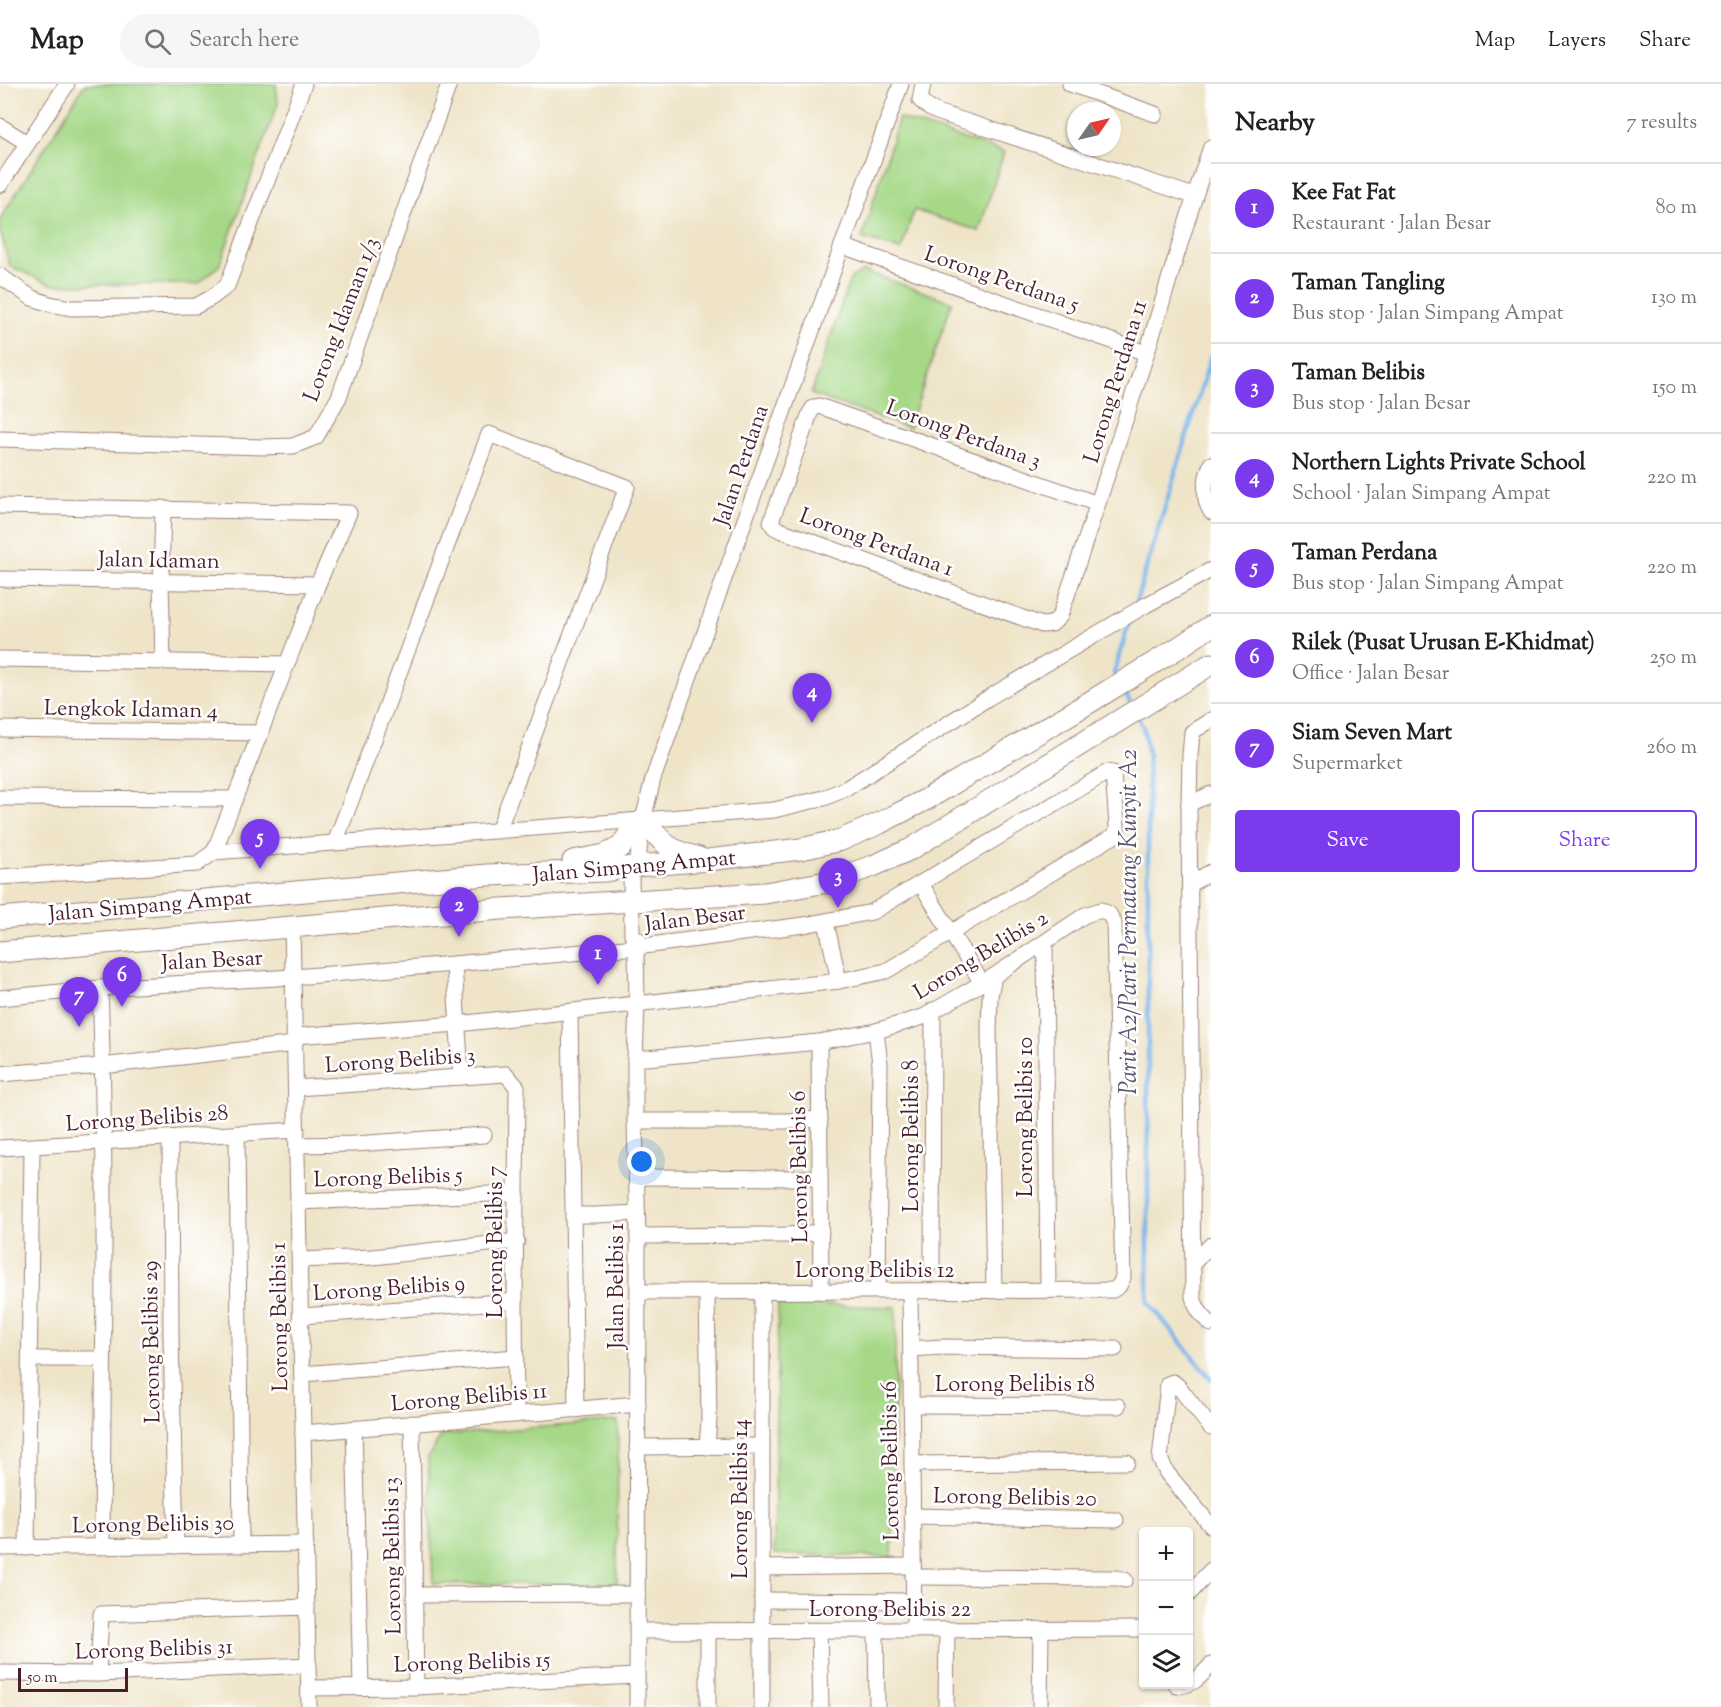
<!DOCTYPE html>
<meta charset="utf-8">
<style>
body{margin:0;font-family:"Sorts Mill Goudy",serif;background:#f6f6f6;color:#222}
.controls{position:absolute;right:18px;bottom:18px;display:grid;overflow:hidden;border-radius:6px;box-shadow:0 2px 4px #0004}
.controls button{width:54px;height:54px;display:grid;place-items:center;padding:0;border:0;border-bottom:2px solid #e0e0e0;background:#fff;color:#222;font:30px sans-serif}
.compass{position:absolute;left:1067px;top:18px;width:54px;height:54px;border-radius:50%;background:#fff;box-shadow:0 2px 4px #0004;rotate:56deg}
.scale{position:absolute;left:18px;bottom:15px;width:110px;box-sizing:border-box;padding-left:6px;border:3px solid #4a1f2b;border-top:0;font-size:16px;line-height:21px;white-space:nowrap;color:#4a1f2b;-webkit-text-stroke:4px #fff;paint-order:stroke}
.you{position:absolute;left:642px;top:1078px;width:21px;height:21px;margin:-15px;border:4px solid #fff;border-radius:50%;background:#1a73e8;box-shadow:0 0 0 9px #1a73e833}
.badge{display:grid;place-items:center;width:39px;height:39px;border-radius:50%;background:#7c3aed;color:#fff;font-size:20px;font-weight:700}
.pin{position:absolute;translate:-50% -50px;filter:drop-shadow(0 2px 3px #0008)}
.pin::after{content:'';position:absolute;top:32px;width:21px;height:18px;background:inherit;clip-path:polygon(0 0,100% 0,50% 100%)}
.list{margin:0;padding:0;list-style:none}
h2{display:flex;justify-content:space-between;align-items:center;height:78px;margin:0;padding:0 24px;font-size:26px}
h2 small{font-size:20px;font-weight:400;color:#767676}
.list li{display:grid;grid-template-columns:39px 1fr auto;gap:18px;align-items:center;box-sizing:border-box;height:90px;padding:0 24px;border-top:2px solid #e0e0e0}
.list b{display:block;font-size:22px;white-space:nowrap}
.list p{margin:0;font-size:20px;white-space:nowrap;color:#767676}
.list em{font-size:20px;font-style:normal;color:#767676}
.actions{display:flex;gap:12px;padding:18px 24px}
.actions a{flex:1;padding:14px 0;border:2px solid #7c3aed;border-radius:6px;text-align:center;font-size:21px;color:#7c3aed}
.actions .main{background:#7c3aed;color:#fff}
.icon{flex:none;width:33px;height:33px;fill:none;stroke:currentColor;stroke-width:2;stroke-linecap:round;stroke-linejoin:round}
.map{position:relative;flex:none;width:1211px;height:1623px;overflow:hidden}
header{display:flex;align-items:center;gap:36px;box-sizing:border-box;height:84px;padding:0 30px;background:#fff;border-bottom:2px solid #e0e0e0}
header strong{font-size:28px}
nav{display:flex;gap:33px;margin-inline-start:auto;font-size:21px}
.search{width:420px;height:54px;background:#f6f6f6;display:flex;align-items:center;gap:15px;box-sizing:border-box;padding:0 21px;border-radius:33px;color:#767676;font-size:22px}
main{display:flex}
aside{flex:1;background:#fff}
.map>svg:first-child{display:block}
</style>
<header>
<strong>Map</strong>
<div class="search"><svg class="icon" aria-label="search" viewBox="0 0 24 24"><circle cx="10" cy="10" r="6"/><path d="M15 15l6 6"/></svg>Search here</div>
<nav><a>Map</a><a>Layers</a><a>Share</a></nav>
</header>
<main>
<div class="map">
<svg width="1211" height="1623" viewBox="0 0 1211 1623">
<rect width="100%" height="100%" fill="#fff"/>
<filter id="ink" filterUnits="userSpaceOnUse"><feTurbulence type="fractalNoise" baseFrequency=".0167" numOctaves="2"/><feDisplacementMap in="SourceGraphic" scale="12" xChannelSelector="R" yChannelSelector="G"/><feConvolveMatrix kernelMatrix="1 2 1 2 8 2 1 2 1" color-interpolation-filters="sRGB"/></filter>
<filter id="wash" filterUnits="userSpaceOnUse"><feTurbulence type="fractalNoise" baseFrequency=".008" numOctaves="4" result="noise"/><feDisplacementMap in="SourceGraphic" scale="24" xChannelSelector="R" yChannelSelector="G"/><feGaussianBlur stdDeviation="1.35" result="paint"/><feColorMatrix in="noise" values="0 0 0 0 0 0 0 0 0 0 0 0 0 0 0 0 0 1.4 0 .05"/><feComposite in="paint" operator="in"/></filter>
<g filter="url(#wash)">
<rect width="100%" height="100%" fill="#efe4c8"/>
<g fill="#a6d887" stroke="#787c59" stroke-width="1.5">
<polygon points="85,0 276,0 278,19 219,182 198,200 52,201 10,182 0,148 0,135"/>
<polygon points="899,34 1004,68 979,147 914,126 901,166 862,154"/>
<polygon points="864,187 952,218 909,344 811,310 850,195"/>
<polygon points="778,1220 896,1223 892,1473 774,1470"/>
<polygon points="618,1337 617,1500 433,1500 428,1373 442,1351"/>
</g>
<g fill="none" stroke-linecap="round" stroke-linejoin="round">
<g stroke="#79b6ec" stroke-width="4.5">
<polyline points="1134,524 1211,272"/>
<polyline points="1118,595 1114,589 1130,535"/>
<polyline points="1123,605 1132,622"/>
<polyline points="1137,632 1143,643 1148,670 1148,1218 1211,1295"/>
</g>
</g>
</g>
<g filter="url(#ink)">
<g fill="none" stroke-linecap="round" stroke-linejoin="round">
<defs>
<g id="minor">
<polyline points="923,0 920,16 929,24 937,28 1194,112"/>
<polyline points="1070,0 1155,30"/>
<polyline points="0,42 27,59"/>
<polyline points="0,101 67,0"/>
<polyline points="842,162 1146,269"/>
<polyline points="0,192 32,214 50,220 71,224 196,222 211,214 227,202 304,0"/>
<polyline points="0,355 263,363 293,362 316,353 339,313 449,0"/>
<path d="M 1211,380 C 1205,395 1202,414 1211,428"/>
<path d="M 1098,420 L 819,322 L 814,323 L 810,329 L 771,438 L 774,443 L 780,446 L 1042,541 L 1052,540 L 1060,532 C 1090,444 1119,356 1147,268 C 1168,200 1188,131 1211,63"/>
<polyline points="0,422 349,429 318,500 214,768"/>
<polyline points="163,424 161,497 163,578"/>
<polyline points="0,495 318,500"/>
<polyline points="0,575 287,580"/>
<path d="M 1211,636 L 1192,648 L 1190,672 L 1189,720 L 1193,1213 C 1196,1225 1202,1232 1211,1240"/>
<polyline points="0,645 261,649"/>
<polyline points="0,714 235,715"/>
<polyline points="1189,720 1211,710"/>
<polyline points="335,759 489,350 627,403 498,747"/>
<polyline points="214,768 774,726 824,714 847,704 988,614 1146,521 1211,486"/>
<polyline points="0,793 197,780 214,768"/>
<polyline points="921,800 982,899"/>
<polyline points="1190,800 1211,788"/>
<polyline points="826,838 839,897"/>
<polyline points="292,843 309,1623"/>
<polyline points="1045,859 1048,1206"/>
<polyline points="636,863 632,850 631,791 637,782 643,736 653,695 842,162 901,0"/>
<polyline points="454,880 461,993"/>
<polyline points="994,892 990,912 989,946 994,1207"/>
<path d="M 100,904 C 107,1090 103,1277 102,1463"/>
<polyline points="0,914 100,904 294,893 454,880 636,863 804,841 872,828 1108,688 1113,689 1117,742 1117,746 1114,752 886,887 839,897 458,940 295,952"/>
<polyline points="570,928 576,1326"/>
<polyline points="876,947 880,980 878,1207"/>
<polyline points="819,958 821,1207"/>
<polyline points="635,975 819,958 876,947 923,933 994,892 1085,831 1101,826 1109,830 1114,839 1123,1193 1119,1202 1113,1206 638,1208"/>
<polyline points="0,990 102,982 295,960"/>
<polyline points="296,1004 506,990 517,1003 515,1217 516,1331"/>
<polyline points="635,1037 786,1037 820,1035"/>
<polyline points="237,1049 241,1461"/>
<polyline points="170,1054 171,1252 176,1462"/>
<polyline points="297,1061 355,1060 484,1051"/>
<polyline points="0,1064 297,1046"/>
<polyline points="637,1093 820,1094"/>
<polyline points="298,1118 516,1109"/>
<polyline points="573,1131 596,1131 637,1129"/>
<polyline points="638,1152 787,1151 821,1148"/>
<polyline points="300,1176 373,1173 517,1157"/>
<polyline points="932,1179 933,926"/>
<polyline points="1193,1179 1211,1161"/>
<polyline points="910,1207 914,1546"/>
<polyline points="301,1232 515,1217"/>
<polyline points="911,1265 942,1263 1115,1265"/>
<polyline points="30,1275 103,1275"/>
<polyline points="302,1290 516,1273"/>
<polyline points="911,1321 1118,1322"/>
<polyline points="412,1339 416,1603"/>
<polyline points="354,1344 361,1602"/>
<polyline points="1211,1344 1178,1302 1173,1298 1168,1300 1160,1375 1167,1389 1211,1442"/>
<polyline points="303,1349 638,1320"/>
<polyline points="637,1363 762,1362"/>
<polyline points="707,1363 709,1335 707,1208"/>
<polyline points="912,1380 1127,1378"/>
<polyline points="912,1432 1116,1436"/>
<polyline points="0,1464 306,1460"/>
<polyline points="27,1464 32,1063"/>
<polyline points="762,1484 913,1482"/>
<polyline points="913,1493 1117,1494 1125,1496"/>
<polyline points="415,1511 638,1510"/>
<polyline points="1188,1511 1211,1486"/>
<polyline points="762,1516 914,1517"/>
<polyline points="876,1546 877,1623"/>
<polyline points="637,1547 1144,1545"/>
<polyline points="708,1547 708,1623"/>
<polyline points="819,1547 821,1623"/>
<polyline points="0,1589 98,1590 309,1581"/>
<polyline points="98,1590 101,1530 307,1523"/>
<path d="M 1176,1600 L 1177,1602 C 1194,1601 1200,1593 1211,1581"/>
<polyline points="309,1604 416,1603 637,1592"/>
<polyline points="637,1623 638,1152 635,1037 635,975 637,920 636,863 639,856"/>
<polyline points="762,1623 762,1208"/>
<polyline points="946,1623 947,1546"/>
<polyline points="1040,1623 1041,1546"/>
</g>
<g id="highway">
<path d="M 573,777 L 605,771 L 621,763 L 629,750 L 643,736 C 664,760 667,766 699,774"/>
<polyline points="0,834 487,791 606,787 637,782 708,776 801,765 841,756 880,739 927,715 1090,618 1178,564 1211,542"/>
<polyline points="0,868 501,825 765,809 827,798 873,782 911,765 1211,580"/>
</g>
</defs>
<use href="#minor" stroke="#9c827a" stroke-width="17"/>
<use href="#highway" stroke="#9c827a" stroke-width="23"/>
<use href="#minor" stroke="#fff" stroke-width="15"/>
<use href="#highway" stroke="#fff" stroke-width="21"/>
</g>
</g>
<g text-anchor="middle" stroke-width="5" stroke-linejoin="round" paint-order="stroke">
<g font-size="22" fill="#4a1f2b" stroke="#fff">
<text transform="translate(1002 194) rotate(19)" y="8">Lorong Perdana 5</text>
<text transform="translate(340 235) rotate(-69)" y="8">Lorong Idaman 1/3</text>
<text transform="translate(1114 297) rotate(-73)" y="8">Lorong Perdana 11</text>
<text transform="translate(964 349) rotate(20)" y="8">Lorong Perdana 3</text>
<text transform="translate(740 381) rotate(-71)" y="8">Jalan Perdana</text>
<text transform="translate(877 457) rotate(20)" y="8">Lorong Perdana 1</text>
<text transform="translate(159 475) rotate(1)" y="8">Jalan Idaman</text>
<text transform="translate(131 624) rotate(1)" y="8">Lengkok Idaman 4</text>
<text transform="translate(634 781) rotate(-5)" y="8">Jalan Simpang Ampat</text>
<text transform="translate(150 820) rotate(-5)" y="8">Jalan Simpang Ampat</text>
<text transform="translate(695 833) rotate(-7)" y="8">Jalan Besar</text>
<text transform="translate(980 870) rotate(-31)" y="8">Lorong Belibis 2</text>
<text transform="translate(212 875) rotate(-3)" y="8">Jalan Besar</text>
<text transform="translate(400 975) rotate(-4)" y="8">Lorong Belibis 3</text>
<text transform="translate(147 1033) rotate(-4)" y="8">Lorong Belibis 28</text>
<text transform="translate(1024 1033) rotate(-90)" y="8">Lorong Belibis 10</text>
<text transform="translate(910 1052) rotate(-90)" y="8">Lorong Belibis 8</text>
<text transform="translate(798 1083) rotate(-91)" y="8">Lorong Belibis 6</text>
<text transform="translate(388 1092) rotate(-2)" y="8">Lorong Belibis 5</text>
<text transform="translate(494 1158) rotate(-90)" y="8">Lorong Belibis 7</text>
<text x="875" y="1193">Lorong Belibis 12</text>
<text transform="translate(615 1202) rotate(-90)" y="8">Jalan Belibis 1</text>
<text transform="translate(389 1203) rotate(-4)" y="8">Lorong Belibis 9</text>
<text transform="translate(278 1233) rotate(-91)" y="8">Lorong Belibis 1</text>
<text transform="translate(150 1258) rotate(-91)" y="8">Lorong Belibis 29</text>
<text x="1015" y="1307">Lorong Belibis 18</text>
<text transform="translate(469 1312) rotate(-5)" y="8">Lorong Belibis 11</text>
<text transform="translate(889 1377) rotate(-91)" y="8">Lorong Belibis 16</text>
<text transform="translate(1015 1412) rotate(1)" y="8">Lorong Belibis 20</text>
<text transform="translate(739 1415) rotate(-90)" y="8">Lorong Belibis 14</text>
<text transform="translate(153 1439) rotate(-1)" y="8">Lorong Belibis 30</text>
<text transform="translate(391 1472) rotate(-91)" y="8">Lorong Belibis 13</text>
<text x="890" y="1532">Lorong Belibis 22</text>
<text transform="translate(154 1564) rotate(-2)" y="8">Lorong Belibis 31</text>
<text transform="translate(472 1577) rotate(-2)" y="8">Lorong Belibis 15</text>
</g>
<g font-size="24" font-style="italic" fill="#5a546f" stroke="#fff">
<text transform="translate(1128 838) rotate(-90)" y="8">Parit A2/Parit Permatang Kunyit A2</text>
</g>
</g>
</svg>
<div class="controls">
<button>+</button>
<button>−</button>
<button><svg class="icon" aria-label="layers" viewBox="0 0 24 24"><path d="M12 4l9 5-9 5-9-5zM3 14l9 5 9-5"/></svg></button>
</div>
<svg class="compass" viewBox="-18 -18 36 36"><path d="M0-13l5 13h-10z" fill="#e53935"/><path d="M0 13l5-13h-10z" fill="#767676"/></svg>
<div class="scale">50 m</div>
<div class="you"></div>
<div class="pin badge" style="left:598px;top:901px">1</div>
<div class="pin badge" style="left:459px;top:853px">2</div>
<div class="pin badge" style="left:838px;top:824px">3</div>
<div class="pin badge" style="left:812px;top:639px">4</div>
<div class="pin badge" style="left:260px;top:785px">5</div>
<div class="pin badge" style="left:122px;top:923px">6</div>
<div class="pin badge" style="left:79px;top:943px">7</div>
</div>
<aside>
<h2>Nearby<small>7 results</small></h2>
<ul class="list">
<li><span class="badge">1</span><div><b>Kee Fat Fat</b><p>Restaurant · Jalan Besar</p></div><em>80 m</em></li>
<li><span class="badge">2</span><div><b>Taman Tangling</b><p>Bus stop · Jalan Simpang Ampat</p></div><em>130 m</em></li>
<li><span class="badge">3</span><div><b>Taman Belibis</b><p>Bus stop · Jalan Besar</p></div><em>150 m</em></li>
<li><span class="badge">4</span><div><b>Northern Lights Private School</b><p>School · Jalan Simpang Ampat</p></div><em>220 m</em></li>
<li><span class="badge">5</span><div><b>Taman Perdana</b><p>Bus stop · Jalan Simpang Ampat</p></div><em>220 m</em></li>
<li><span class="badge">6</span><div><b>Rilek (Pusat Urusan E-Khidmat)</b><p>Office · Jalan Besar</p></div><em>250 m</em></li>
<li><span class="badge">7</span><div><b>Siam Seven Mart</b><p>Supermarket</p></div><em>260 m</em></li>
</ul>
<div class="actions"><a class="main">Save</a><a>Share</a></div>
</aside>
</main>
